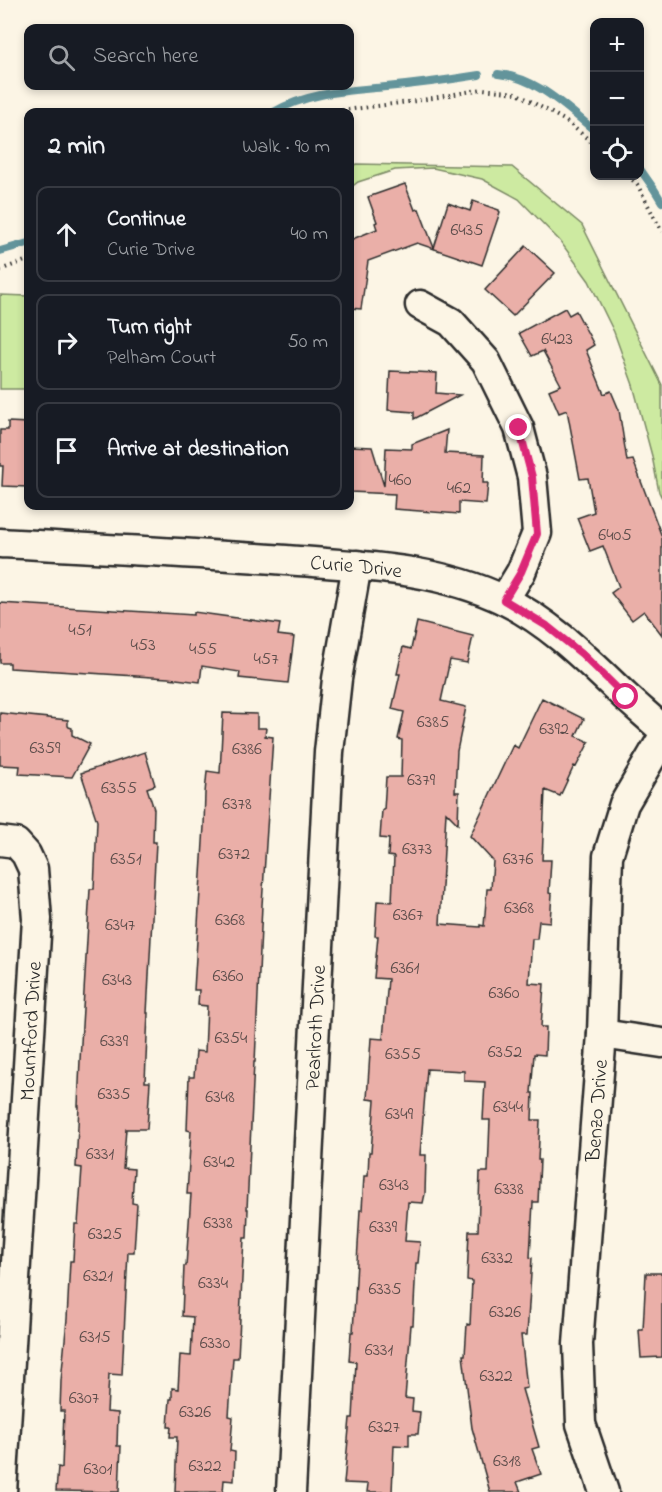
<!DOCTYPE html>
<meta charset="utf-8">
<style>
body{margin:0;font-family:"Indie Flower",sans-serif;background:#242831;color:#f1f3f6}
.controls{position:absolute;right:18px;top:18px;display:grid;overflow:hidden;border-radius:12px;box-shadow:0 3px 9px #0003}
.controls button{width:54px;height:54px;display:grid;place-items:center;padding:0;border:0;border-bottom:2px solid #363941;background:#171b24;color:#f1f3f6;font:30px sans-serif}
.stop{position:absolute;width:18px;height:18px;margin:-14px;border:4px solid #db2777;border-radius:50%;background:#fff}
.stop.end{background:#db2777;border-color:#fff;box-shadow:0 2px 6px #0008}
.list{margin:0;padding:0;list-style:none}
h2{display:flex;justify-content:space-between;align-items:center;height:78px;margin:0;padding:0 24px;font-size:26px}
h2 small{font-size:20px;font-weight:400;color:#9ea1a6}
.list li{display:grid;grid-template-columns:39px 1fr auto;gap:18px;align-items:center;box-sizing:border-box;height:96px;margin:0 12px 12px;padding:0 12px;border:2px solid #363941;border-radius:12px}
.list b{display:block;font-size:22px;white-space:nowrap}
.list p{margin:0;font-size:20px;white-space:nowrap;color:#9ea1a6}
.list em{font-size:20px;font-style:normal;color:#9ea1a6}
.icon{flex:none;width:33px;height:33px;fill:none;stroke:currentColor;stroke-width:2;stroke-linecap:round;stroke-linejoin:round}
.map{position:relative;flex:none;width:662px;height:1492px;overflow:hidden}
.search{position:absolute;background:#171b24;box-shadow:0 3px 9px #0003;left:24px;top:24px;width:330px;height:66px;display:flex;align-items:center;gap:15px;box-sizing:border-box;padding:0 21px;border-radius:12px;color:#9ea1a6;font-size:22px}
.panel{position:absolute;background:#171b24;box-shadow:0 3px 9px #0003;left:24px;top:108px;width:330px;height:402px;border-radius:12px}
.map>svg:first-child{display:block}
</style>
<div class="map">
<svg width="662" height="1492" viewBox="0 0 662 1492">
<rect width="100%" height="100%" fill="#fcf5e5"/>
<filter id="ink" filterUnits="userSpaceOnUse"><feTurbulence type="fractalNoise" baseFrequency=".0167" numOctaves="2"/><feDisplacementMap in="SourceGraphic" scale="12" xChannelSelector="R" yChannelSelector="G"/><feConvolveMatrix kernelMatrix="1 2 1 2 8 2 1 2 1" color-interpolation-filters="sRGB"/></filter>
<g filter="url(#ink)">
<g fill="#cdeaa1" stroke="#7c8a66" stroke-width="1.5">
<polygon points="356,164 512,167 582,225 662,385 662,498 659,492 652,456 633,385 614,332 589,281 560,241 519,199 482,179 433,168 395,170 358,182 350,188 350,169"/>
<polygon points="0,295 28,296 28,389 0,389"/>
</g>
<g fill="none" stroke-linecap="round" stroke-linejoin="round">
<g stroke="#64949b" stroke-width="8">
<path d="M 498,74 C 536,77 566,107 594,130"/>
<path d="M 274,112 C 308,92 348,91 386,87 C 418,84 448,80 479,75"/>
<polyline points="640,169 654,189 662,202"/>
<polyline points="0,251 28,243"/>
</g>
</g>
<g fill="#eaafa8" stroke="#2b2b2b" stroke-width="1.5">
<polygon points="405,184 415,210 419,209 434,248 448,203 470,211 473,201 499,210 499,211 500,212 482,265 417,243 368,261 361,309 350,308 350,240 377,229 375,223 377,222 368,197"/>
<polygon points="526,246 555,273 513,316 485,290"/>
<polygon points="565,308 569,315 576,311 594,345 586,350 604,394 611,391 619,410 627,461 633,460 662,537 662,635 644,611 632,620 611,593 619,587 603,546 590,551 577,518 594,512 588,478 580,479 567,410 559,413 549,390 561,385 543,351 532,356 519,333"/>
<polygon points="390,371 437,373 436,393 460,395 414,419 414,412 388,410"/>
<polygon points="8,422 28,423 28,487 2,486 3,466 0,466 0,430 8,430"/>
<polygon points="447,430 445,453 484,455 483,483 488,483 486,504 459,502 459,514 394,509 395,494 350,492 350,446 372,447 384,486 386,448 412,449 412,444"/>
<polygon points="0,603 194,615 194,612 280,624 278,635 294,637 288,683 239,678 240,672 202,666 200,682 168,678 10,668 10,663 0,663"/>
<polygon points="417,622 473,636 467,663 450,660 441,701 466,707 457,751 455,792 459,792 458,824 446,812 440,924 480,927 480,925 484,926 487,889 491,889 493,861 470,836 513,745 518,748 542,698 584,719 576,736 589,742 576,767 574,766 560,796 545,790 542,860 551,860 549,893 552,894 550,922 539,921 537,939 532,939 529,983 544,984 541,1027 546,1027 545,1055 534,1054 531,1093 533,1093 532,1120 540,1120 538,1160 540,1160 538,1202 533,1202 530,1257 532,1258 527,1335 521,1335 527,1388 522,1389 539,1447 532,1449 541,1474 517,1482 521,1492 490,1492 472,1428 463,1355 465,1355 467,1324 470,1325 472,1281 467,1280 469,1231 478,1231 480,1172 488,1172 490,1120 483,1120 485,1082 464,1081 464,1071 427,1069 420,1155 426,1155 425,1194 423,1203 408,1202 405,1241 420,1242 418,1263 416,1263 413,1325 411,1325 405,1398 413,1399 412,1411 420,1412 418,1434 409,1434 409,1446 394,1445 392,1492 367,1492 368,1484 344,1483 350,1418 353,1418 356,1362 349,1361 351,1332 353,1332 360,1210 362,1210 364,1176 368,1176 369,1152 371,1152 375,1100 367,1099 371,1038 383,1039 388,979 374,978 378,936 375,936 377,901 392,902 394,857 388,856 389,839 380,838 382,810 384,810 386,777 401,777 402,740 398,739 404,712 392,709 400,674 397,674 403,647 411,649"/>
<polygon points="0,713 68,720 68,726 69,727 72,728 72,735 90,744 72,777 19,774 20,766 0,765"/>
<polygon points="223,713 257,714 257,728 266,728 265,736 273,737 262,905 255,1062 254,1062 247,1209 248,1209 247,1238 244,1238 238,1358 233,1358 229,1416 233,1417 230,1451 235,1452 234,1481 224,1480 223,1492 175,1492 177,1437 170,1437 171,1427 168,1427 170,1399 172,1399 172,1388 178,1389 180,1355 191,1356 193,1317 182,1316 184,1266 186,1266 191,1194 187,1194 191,1131 187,1130 189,1077 194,1077 196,1051 205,1052 207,1006 198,1005 199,990 194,990 204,826 205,793 207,771 220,773"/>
<polygon points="145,752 155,785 147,788 154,809 153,842 156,842 147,1013 148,1013 145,1082 150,1082 147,1129 126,1129 123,1168 134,1169 132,1203 137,1204 134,1252 128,1252 122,1375 109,1374 107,1412 118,1413 117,1446 121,1446 119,1492 56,1491 58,1467 62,1468 64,1411 60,1411 61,1381 67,1319 70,1261 73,1261 75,1224 78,1224 82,1168 76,1167 79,1106 78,1106 80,1060 90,889 94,889 97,821 81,773"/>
<polygon points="646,1273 662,1273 662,1357 641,1358 639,1330 643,1330"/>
</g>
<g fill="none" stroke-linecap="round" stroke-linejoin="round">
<defs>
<g id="minor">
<polyline points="420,305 451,322 486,361 519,428 532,477 537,533 521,572 504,600"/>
<path id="s1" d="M 0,543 C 95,548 191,553 286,560 C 360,566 436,567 504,600 C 551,623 587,660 625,696 C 637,707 650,718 662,729"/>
<polyline points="0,841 16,843 26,854 33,869 37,919 2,1492"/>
<polyline points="602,1034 662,1043"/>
<path id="s2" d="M 291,1492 L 329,752 L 337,679 L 357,565"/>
<path id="s3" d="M 604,1492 L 581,1424 L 578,1344 L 602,1034 L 608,856 L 624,804 L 662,739"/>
</g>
</defs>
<use href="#minor" stroke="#2b2b2b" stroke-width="33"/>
<g stroke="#2b2b2b" stroke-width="4" stroke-dasharray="1.5 4.5" stroke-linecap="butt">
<polyline points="330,112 416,101 483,89 516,93 566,121 594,144"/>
<polyline points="628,176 637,184 662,232"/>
<polyline points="0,270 28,260"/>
</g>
<use href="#minor" stroke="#fcf5e5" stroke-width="28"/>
</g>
</g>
<g fill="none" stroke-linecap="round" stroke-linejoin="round" filter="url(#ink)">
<polyline stroke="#db2777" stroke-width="8" points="519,428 532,477 537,534 521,572 504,600 547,626 582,654 626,697"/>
</g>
<g text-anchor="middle" stroke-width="6" stroke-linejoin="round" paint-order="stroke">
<g font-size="18" fill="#5b4c4a">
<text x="467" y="235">6435</text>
<text x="557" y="344">6423</text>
<text x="400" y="485">460</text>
<text x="459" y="493">462</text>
<text x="615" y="540">6405</text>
<text x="80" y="635">451</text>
<text x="143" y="650">453</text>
<text x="203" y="654">455</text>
<text x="266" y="664">457</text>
<text x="433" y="727">6385</text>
<text x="554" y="734">6392</text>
<text x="45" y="753">6359</text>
<text x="247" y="754">6386</text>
<text x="421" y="785">6379</text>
<text x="119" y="793">6355</text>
<text x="237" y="809">6378</text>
<text x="417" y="854">6373</text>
<text x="234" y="859">6372</text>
<text x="126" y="864">6351</text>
<text x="518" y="864">6376</text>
<text x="519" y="913">6368</text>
<text x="408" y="920">6367</text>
<text x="230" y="925">6368</text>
<text x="120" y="930">6347</text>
<text x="405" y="973">6361</text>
<text x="228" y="981">6360</text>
<text x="117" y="985">6343</text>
<text x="504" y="998">6360</text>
<text x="231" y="1043">6354</text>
<text x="114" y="1046">6339</text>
<text x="505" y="1057">6352</text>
<text x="403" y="1059">6355</text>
<text x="114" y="1099">6335</text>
<text x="220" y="1102">6348</text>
<text x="508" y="1112">6344</text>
<text x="399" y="1119">6349</text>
<text x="100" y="1159">6331</text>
<text x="219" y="1167">6342</text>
<text x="394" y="1190">6343</text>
<text x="509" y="1194">6338</text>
<text x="218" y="1228">6338</text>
<text x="383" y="1232">6339</text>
<text x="105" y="1239">6325</text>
<text x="497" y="1263">6332</text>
<text x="98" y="1281">6321</text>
<text x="213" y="1288">6334</text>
<text x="385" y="1294">6335</text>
<text x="505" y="1317">6326</text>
<text x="95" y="1342">6315</text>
<text x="215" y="1348">6330</text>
<text x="379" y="1355">6331</text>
<text x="496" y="1381">6322</text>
<text x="84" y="1403">6307</text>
<text x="195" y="1417">6326</text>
<text x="384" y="1432">6327</text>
<text x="507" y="1466">6318</text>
<text x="205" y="1471">6322</text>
<text x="98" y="1474">6301</text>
</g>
<g font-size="21" fill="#2b2b2b" stroke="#fcf5e5">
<text dy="7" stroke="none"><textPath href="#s1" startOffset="357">Curie Drive</textPath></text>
<text dy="7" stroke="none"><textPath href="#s2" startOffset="465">Pearlroth Drive</textPath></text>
<text transform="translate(30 1031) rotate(-87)" y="7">Mountford Drive</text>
<text dy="7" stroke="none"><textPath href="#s3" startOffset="386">Benzo Drive</textPath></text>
</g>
</g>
</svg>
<div class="controls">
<button>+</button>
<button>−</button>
<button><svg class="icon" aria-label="locate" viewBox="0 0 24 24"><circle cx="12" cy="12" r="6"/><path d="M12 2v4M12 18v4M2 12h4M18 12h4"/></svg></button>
</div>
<div class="stop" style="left:626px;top:697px"></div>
<div class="stop end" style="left:519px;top:428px"></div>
<div class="search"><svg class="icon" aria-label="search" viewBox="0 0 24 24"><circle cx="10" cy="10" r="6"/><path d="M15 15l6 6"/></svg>Search here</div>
<section class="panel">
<h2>2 min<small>Walk · 90 m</small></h2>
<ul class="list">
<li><svg class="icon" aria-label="ahead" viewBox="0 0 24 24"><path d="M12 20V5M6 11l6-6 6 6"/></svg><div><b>Continue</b><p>Curie Drive</p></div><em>40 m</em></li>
<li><svg class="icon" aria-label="right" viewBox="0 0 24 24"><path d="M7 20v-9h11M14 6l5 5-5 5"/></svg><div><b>Turn right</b><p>Pelham Court</p></div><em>50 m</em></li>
<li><svg class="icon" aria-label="arrive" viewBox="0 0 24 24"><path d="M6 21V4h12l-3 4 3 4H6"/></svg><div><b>Arrive at destination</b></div></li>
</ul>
</section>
</div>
